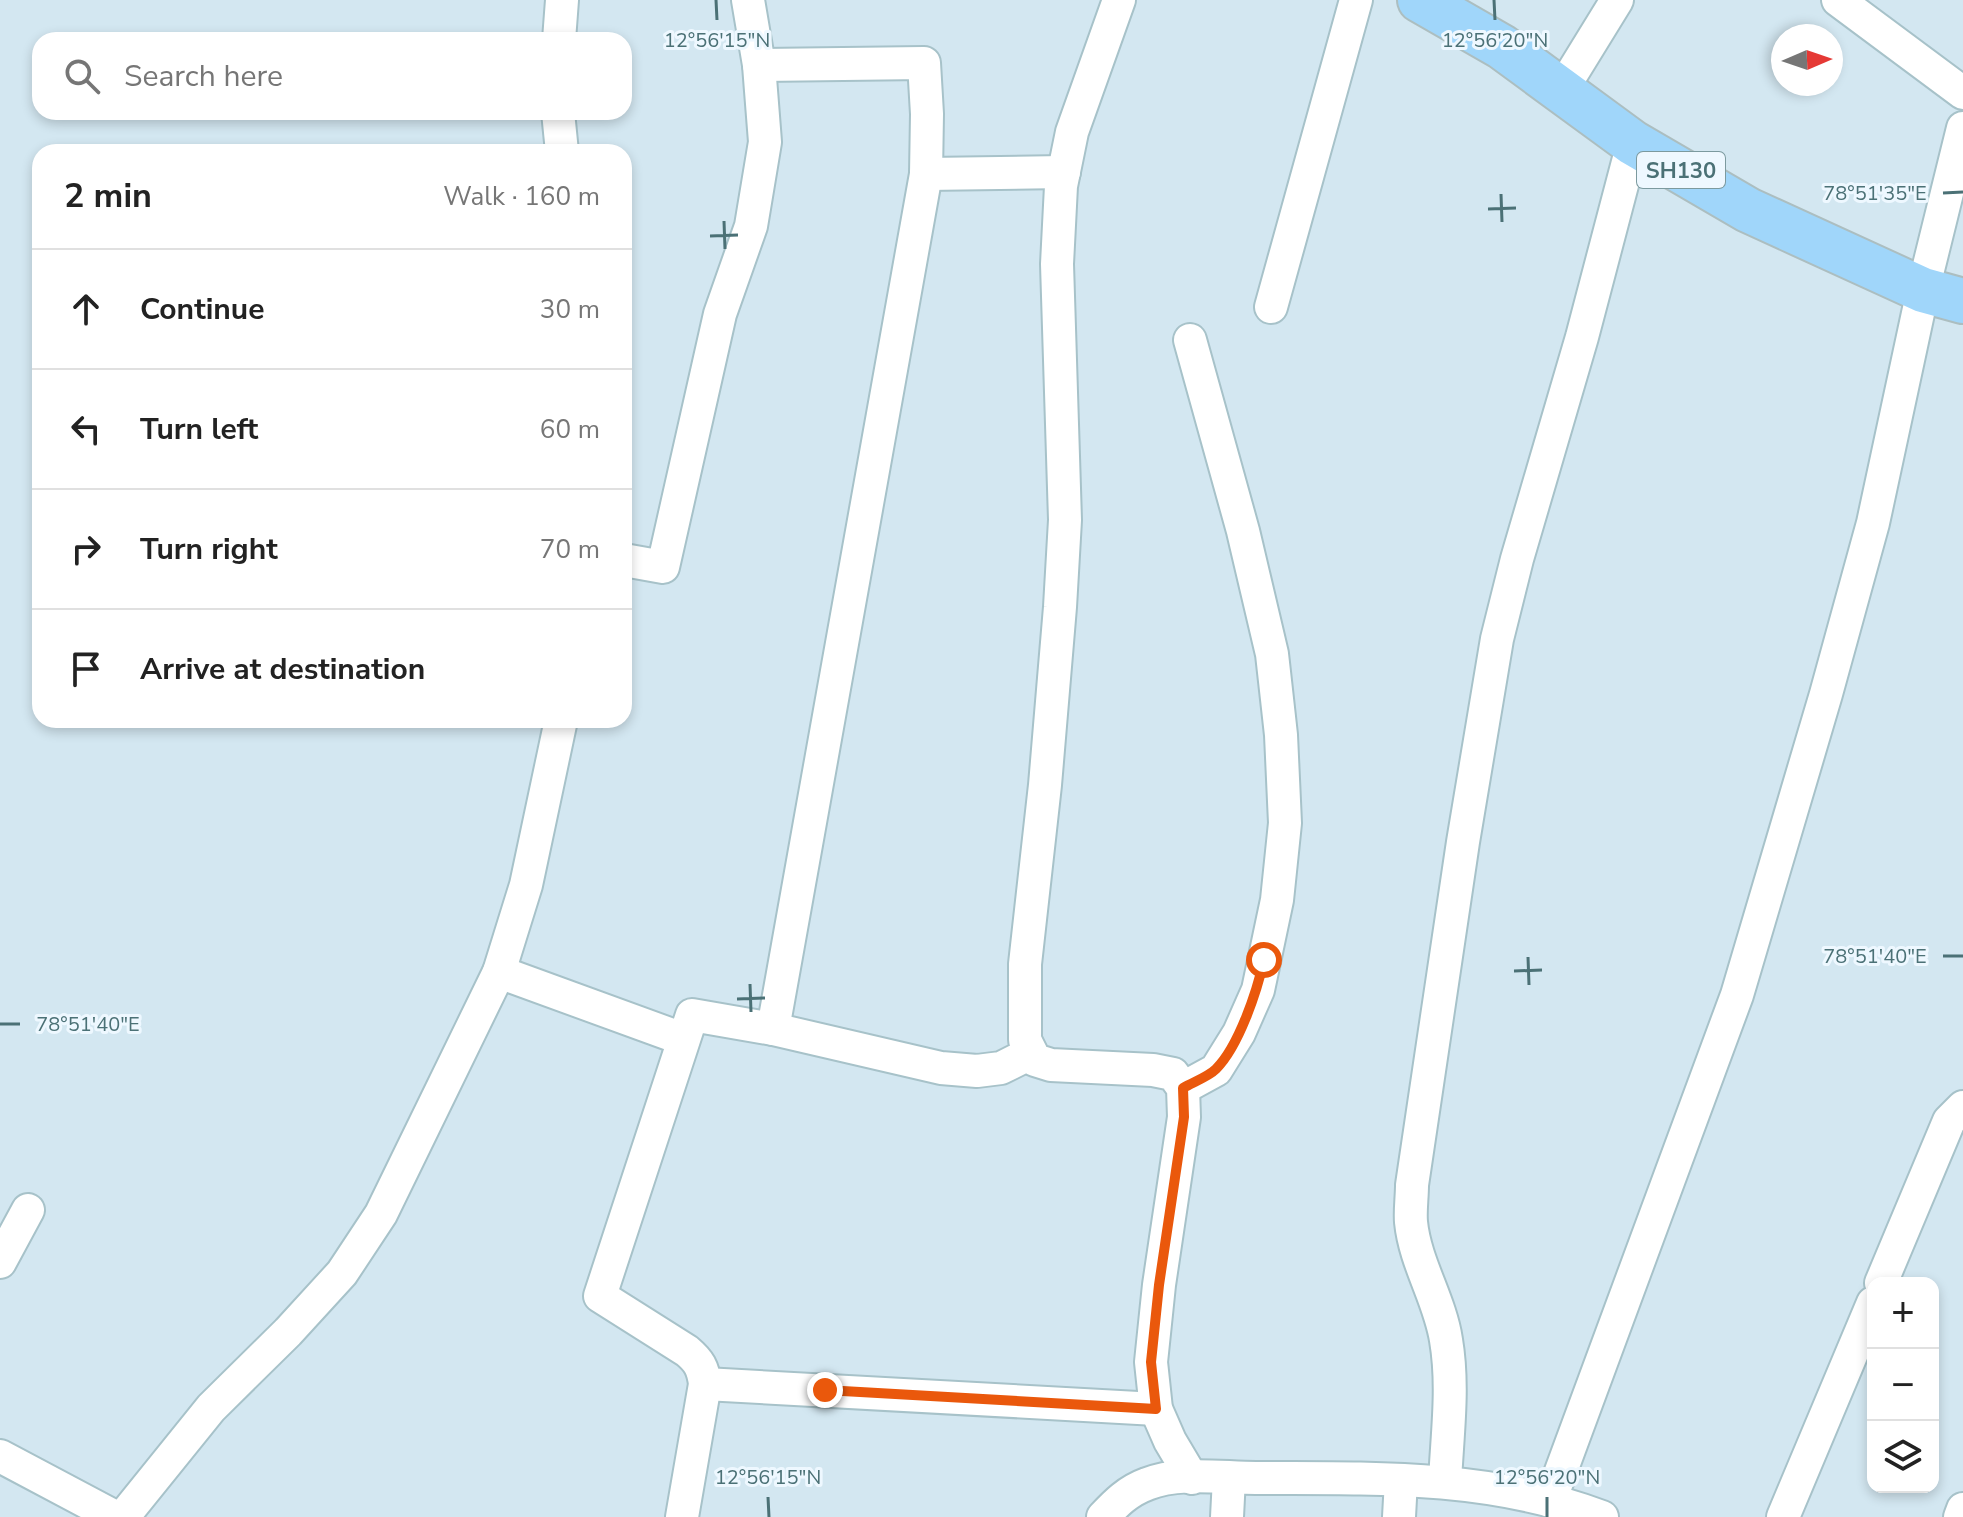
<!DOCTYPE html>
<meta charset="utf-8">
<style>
body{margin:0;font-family:"Nunito Sans",sans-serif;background:#f6f6f6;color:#222}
.controls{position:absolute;right:24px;bottom:24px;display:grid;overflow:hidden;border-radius:16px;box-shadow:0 4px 12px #0003}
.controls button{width:72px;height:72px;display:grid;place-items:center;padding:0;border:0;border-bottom:2px solid #e0e0e0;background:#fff;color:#222;font:40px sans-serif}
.compass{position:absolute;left:1771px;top:24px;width:72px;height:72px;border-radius:50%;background:#fff;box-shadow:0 4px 12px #0003;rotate:88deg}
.stop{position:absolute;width:24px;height:24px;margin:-18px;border:6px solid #ea580c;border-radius:50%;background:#fff}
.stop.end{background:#ea580c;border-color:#fff;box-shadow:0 2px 8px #0008}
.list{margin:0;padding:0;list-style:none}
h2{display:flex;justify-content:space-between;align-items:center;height:104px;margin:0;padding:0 32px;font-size:34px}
h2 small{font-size:26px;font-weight:400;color:#767676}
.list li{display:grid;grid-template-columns:52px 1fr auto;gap:24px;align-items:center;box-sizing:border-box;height:120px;padding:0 32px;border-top:2px solid #e0e0e0}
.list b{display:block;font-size:30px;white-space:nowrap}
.list em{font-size:26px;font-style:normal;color:#767676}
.icon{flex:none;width:44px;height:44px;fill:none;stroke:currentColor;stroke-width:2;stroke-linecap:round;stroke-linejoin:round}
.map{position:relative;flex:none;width:1963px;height:1517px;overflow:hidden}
.search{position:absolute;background:#fff;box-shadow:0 4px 12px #0003;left:32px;top:32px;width:600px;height:88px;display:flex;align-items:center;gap:20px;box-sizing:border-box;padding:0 28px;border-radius:24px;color:#767676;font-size:30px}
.panel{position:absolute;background:#fff;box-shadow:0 4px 12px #0003;left:32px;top:144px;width:600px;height:584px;border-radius:24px}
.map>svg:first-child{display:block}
</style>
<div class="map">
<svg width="1963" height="1517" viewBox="0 0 1963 1517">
<rect width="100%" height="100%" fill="#e7f4fc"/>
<path fill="#d3e7f1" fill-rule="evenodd" d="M 0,0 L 1963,0 L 1963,1517 L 0,1517 ZM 1783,36 L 1831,36 L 1831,84 L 1783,84 ZM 40,40 L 624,40 L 624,112 L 40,112 ZM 40,152 L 624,152 L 624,720 L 40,720 ZM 1873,1283 L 1933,1283 L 1933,1487 L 1873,1487 Z"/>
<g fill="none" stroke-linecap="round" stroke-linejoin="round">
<defs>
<g id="minor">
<polyline points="1119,0 1072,132 1061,186 1057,264 1065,520 1060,607 1045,785 1025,964 1025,1040 1035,1060 1051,1065 1153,1070 1173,1074 1183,1088 1184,1117 1159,1285 1151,1362 1156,1409 1170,1441 1192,1478"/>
<polyline points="1838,0 1963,93"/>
<polyline points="559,40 562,0"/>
<polyline points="759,65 924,63 927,114 926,174 773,1029"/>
<polyline points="1561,91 1617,0"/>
<polyline points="558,112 562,152"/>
<polyline points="926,174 1064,172"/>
<polyline points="1271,307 1356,0"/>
<polyline points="624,560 663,567 720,314 751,226 765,142 759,65 748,0"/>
<polyline points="499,972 683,1039"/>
<polyline points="1183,1088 1216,1070 1239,1033 1258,990 1277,900 1285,823 1281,735 1272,654 1243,531 1190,340"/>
<polyline points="0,1262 28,1210"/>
<polyline points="1881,1283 1949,1121 1963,1107"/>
<polyline points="705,1384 1156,1409"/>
<polyline points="0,1456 115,1517"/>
<path d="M 1445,1482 C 1447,1436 1454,1387 1446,1340 C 1440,1300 1415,1263 1411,1222 C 1410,1210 1412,1197 1412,1185 L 1463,842 L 1497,639 L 1517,559 L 1582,337 L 1633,143"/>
<polyline points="1550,1501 1737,995 1826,694 1873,523 1923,290 1963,128"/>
<polyline points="123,1517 211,1408 288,1332 342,1273 381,1214 499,972 526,885 561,720"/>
<path d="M 682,1517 L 705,1384 C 703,1368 699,1361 687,1351 L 600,1296 L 692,1015 L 773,1029 L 941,1068 L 977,1071 L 1001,1068 L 1031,1053"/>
<path d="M 1103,1517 C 1116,1503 1128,1491 1147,1484 C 1179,1471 1222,1478 1256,1478 C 1373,1478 1491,1475 1602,1517"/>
<polyline points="1227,1517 1229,1478"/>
<polyline points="1399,1517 1401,1480"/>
<polyline points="1783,1517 1873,1303"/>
<polyline points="1960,1517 1963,1509"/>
</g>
<polyline id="primary" points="1420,0 1502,47 1633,143 1748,210 1923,290 1963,301"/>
</defs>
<use href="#minor" stroke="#a7c2c9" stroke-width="36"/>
<use href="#primary" stroke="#acbec0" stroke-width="48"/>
<use href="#minor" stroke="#fff" stroke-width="32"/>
<use href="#primary" stroke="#a0d6fa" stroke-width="44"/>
</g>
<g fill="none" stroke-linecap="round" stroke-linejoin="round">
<path stroke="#ea580c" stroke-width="10" d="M 825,1390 L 1156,1409 L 1151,1362 L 1159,1285 L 1184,1117 L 1183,1088 C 1193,1082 1208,1077 1216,1069 C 1239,1046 1257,991 1264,960"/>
</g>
<path fill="none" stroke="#4b7176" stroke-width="3" d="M 716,0 L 717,20M 1494,0 L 1495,20M 1943,193 L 1963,192M 1501,194 L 1502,222M 1488,209 L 1516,208M 724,221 L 725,249M 710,236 L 738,235M 1943,956 L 1963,956M 1528,957 L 1529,985M 1514,971 L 1542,970M 750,984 L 751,1012M 737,999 L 765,998M 0,1024 L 20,1024M 768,1497 L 769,1517M 1547,1497 L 1547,1517"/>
<g text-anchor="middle" stroke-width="6" stroke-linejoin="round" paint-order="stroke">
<rect fill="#eef8ff" stroke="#7c9a9f" stroke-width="2" x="1637" y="152" width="88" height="36" rx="6"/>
<g font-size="22" font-weight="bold" fill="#4b7176">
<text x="1681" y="178">SH130</text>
</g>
</g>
<g font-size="20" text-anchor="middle" fill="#4b7176" stroke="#eef8ff" stroke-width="6" stroke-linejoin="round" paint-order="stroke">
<text x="717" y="47">12°56'15"N</text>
<text x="1495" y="47">12°56'20"N</text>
<text x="1875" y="200">78°51'35"E</text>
<text x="1875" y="963">78°51'40"E</text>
<text x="88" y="1031">78°51'40"E</text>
<text x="768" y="1484">12°56'15"N</text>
<text x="1547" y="1484">12°56'20"N</text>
</g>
</svg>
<div class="controls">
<button>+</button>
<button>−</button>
<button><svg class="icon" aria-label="layers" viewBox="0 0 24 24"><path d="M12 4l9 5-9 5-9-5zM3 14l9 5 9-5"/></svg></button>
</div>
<svg class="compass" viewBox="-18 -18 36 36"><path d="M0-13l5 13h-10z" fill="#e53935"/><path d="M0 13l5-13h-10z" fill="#767676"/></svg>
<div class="stop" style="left:1264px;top:960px"></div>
<div class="stop end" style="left:825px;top:1390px"></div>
<div class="search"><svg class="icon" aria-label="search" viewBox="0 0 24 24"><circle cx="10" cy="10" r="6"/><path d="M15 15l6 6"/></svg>Search here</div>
<section class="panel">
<h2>2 min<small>Walk · 160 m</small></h2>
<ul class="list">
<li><svg class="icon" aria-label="ahead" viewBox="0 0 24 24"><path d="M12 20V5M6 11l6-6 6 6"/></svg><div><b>Continue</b></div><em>30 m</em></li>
<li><svg class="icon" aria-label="left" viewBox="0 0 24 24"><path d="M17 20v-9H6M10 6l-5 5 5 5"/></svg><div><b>Turn left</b></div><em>60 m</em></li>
<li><svg class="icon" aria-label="right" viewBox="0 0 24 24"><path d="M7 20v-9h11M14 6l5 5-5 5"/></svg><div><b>Turn right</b></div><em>70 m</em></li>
<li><svg class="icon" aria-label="arrive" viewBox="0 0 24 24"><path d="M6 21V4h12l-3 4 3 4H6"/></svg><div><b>Arrive at destination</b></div></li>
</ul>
</section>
</div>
